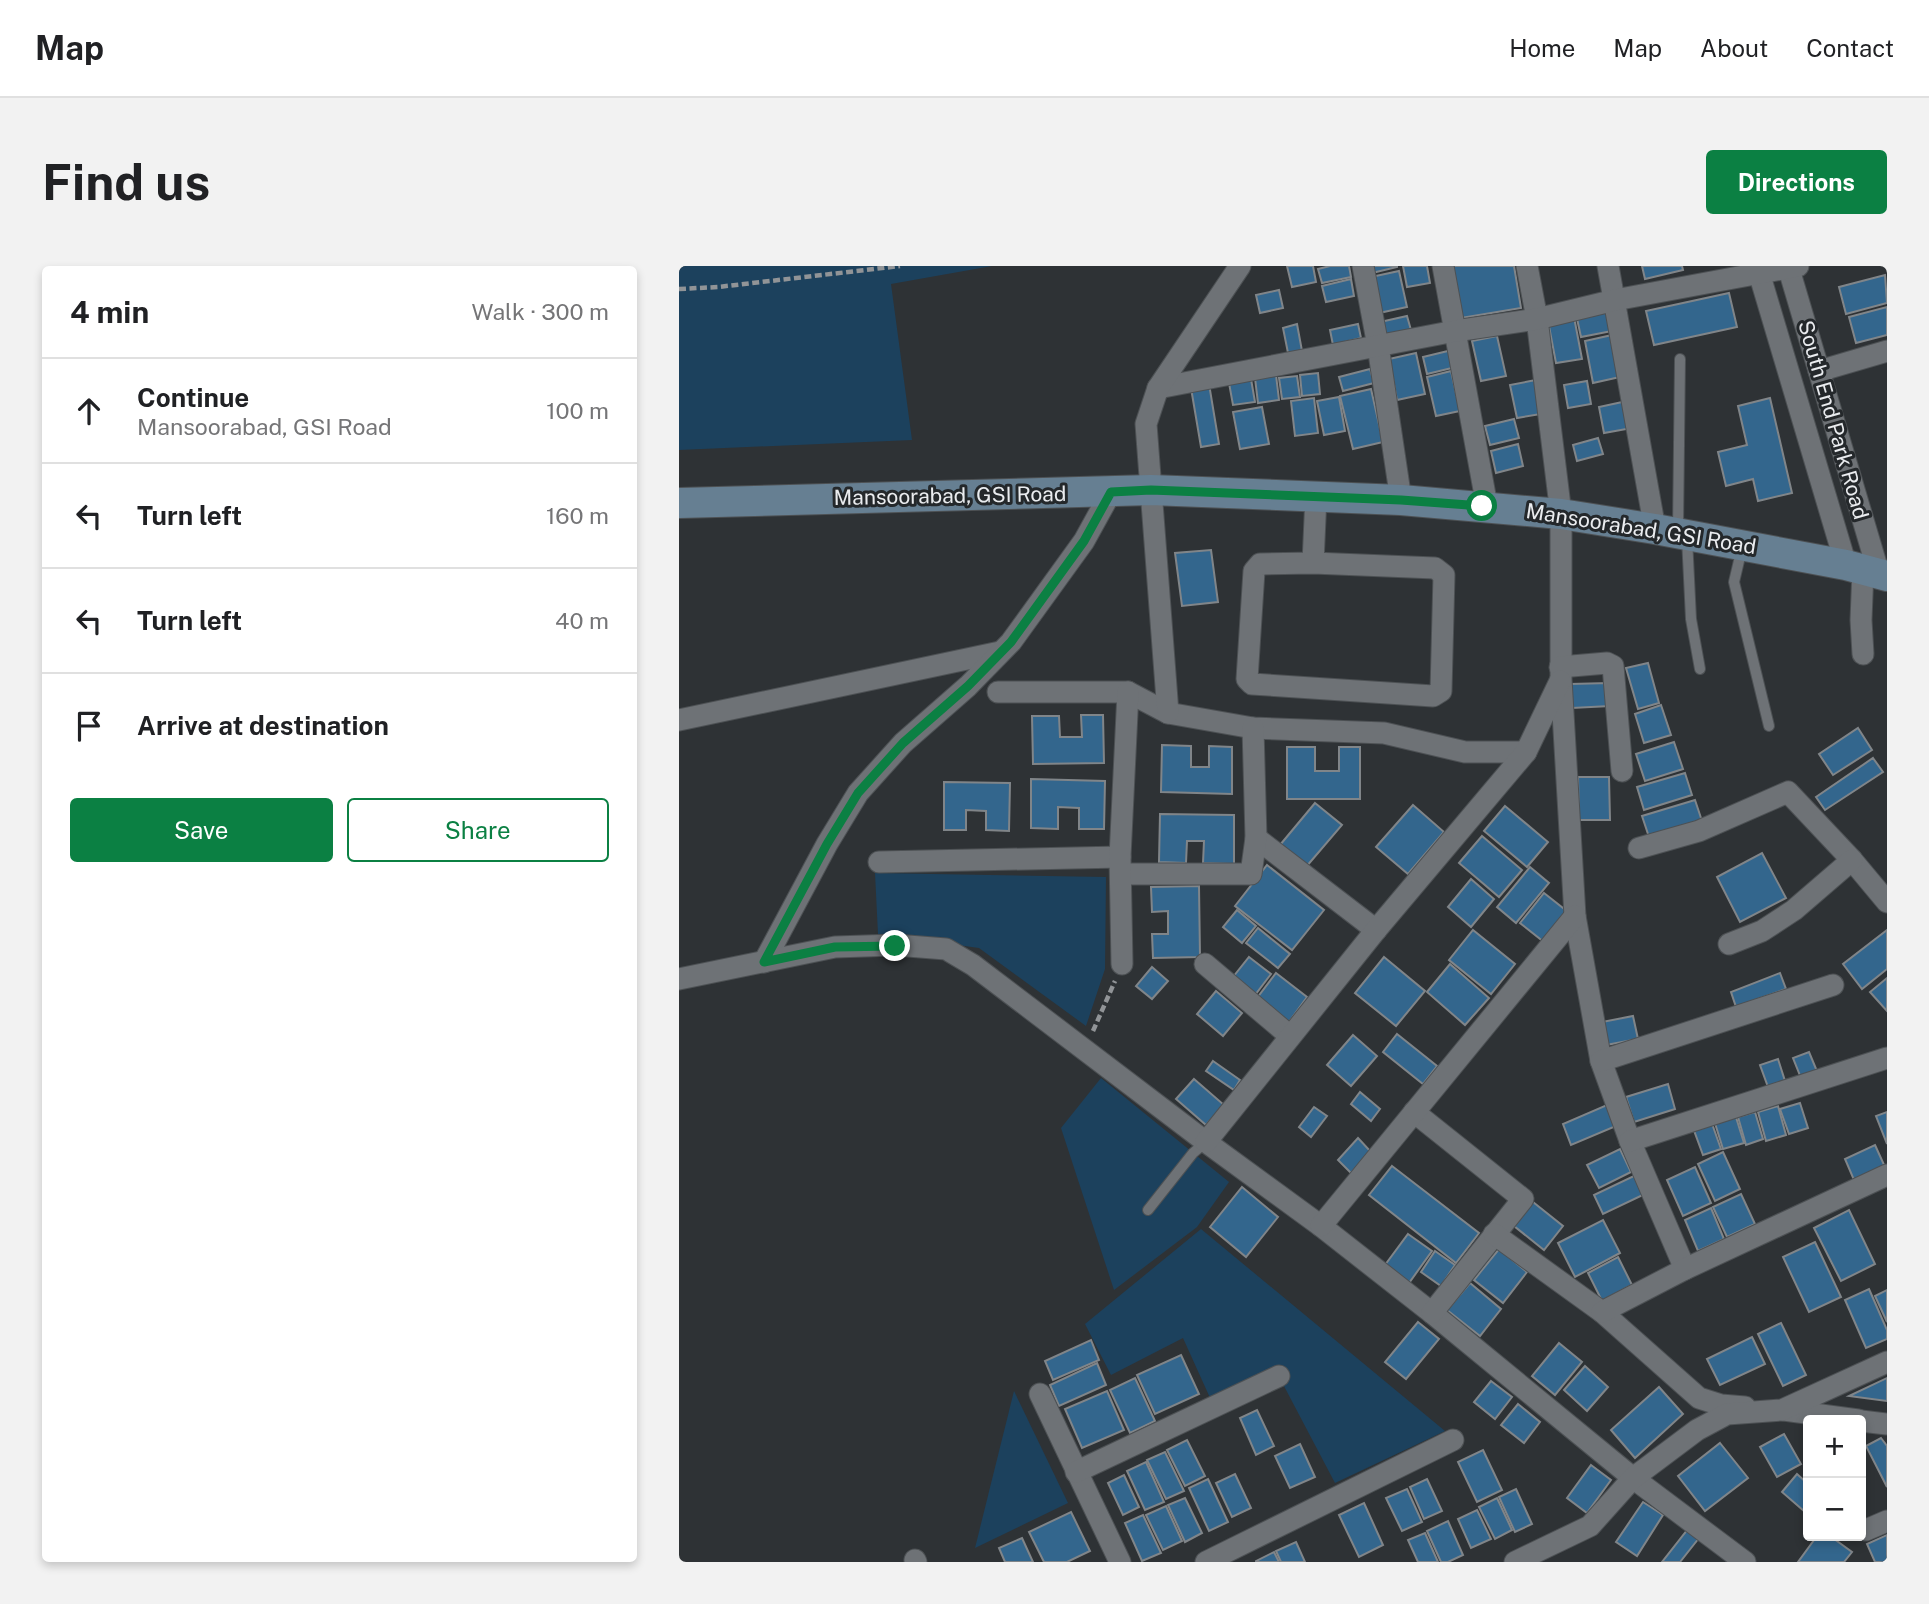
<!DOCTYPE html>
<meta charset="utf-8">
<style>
body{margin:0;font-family:"Public Sans",sans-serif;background:#f2f2f2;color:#202124}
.controls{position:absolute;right:21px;bottom:21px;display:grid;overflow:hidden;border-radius:7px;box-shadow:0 4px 10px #0003}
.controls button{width:63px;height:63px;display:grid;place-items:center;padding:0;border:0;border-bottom:2px solid #e0e0e0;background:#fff;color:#202124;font:35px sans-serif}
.stop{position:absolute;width:21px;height:21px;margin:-16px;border:5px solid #0b8043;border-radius:50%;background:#fff}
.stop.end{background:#0b8043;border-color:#fff;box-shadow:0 2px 7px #0008}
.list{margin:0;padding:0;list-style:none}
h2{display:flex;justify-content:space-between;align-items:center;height:91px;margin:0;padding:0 28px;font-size:30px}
h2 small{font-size:23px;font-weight:400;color:#757577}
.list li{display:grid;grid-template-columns:46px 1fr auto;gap:21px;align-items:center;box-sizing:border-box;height:105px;padding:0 28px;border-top:2px solid #e0e0e0}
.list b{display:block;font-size:26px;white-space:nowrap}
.list p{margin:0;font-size:23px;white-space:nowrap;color:#757577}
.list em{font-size:23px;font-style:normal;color:#757577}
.actions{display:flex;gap:14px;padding:21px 28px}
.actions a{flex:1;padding:16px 0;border:2px solid #0b8043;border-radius:7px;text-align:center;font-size:24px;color:#0b8043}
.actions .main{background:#0b8043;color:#fff}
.icon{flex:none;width:38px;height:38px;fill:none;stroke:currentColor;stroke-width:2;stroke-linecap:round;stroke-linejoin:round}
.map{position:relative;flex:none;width:1208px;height:1296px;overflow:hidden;border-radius:7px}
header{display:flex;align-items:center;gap:42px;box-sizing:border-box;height:98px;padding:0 35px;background:#fff;border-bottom:2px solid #e0e0e0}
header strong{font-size:33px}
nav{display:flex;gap:38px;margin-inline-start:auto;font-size:24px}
.intro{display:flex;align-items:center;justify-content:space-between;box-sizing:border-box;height:168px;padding:0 42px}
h1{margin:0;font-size:49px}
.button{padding:18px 32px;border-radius:7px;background:#0b8043;color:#fff;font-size:24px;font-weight:700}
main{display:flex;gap:42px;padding:0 42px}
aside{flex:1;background:#fff;border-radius:7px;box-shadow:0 4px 10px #0003}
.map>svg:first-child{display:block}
</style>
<header>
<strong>Map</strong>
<nav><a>Home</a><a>Map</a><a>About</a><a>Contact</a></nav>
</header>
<div class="intro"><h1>Find us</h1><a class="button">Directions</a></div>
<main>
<aside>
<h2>4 min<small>Walk · 300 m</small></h2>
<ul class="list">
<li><svg class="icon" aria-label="ahead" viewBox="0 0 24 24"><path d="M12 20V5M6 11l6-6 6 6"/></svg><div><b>Continue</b><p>Mansoorabad, GSI Road</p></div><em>100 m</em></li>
<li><svg class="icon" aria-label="left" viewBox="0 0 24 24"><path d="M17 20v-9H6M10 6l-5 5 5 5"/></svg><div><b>Turn left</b></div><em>160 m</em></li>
<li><svg class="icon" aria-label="left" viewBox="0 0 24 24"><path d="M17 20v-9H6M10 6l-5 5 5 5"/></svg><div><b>Turn left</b></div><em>40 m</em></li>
<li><svg class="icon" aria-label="arrive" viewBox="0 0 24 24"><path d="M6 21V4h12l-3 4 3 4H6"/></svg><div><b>Arrive at destination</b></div></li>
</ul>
<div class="actions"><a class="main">Save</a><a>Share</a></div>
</aside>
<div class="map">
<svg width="1208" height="1296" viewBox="0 0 1208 1296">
<rect width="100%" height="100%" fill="#2e3235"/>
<g fill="#1c415d">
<polygon points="0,0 313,0 212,18 233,174 0,184"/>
<polygon points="196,607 427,611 426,703 407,760 300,682 199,668"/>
<polygon points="422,812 550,916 518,961 435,1024 382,862"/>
<polygon points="522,963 766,1165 656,1217 596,1103 532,1134 504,1072 432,1109 406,1058"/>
<polygon points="335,1125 389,1237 296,1282"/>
</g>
<g fill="#33668d" stroke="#808589" stroke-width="2">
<polygon points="608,0 634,0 637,16 613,21"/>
<polygon points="651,0 670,0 672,11 643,17 639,3"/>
<polygon points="691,0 718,0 718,1 693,7"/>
<polygon points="724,0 748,0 751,17 728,21"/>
<polygon points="773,0 835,0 842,42 782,52"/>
<polygon points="963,0 1003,0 1004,4 966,13"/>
<polygon points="720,5 728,41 700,47 692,11"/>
<polygon points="1206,9 1208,37 1167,48 1160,21"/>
<polygon points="672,13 675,30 647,36 643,20"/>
<polygon points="600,24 604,42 581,47 577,29"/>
<polygon points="1050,27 1058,61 975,79 967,45"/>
<polygon points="928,41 933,65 902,71 897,48"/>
<polygon points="1208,41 1208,69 1177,77 1170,51"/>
<polygon points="728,50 732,64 704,70 701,56"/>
<polygon points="895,51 903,93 877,97 869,55"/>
<polygon points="618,58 623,85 609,87 604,62"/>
<polygon points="679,58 682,72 654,79 651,64"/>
<polygon points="933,69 941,111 914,117 906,75"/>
<polygon points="818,70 827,110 802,115 793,75"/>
<polygon points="773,84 777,101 748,108 744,91"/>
<polygon points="737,87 746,128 718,134 710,93"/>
<polygon points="691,103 695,117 664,125 660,111"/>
<polygon points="772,105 781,145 757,150 748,111"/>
<polygon points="639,107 641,128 623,130 621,109"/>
<polygon points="597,109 600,134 579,137 576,112"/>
<polygon points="618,110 621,131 603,133 600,112"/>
<polygon points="572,113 576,136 554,139 550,117"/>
<polygon points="862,113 868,147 838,152 831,119"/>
<polygon points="908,115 912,138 889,142 885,119"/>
<polygon points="530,118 540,178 522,181 512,122"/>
<polygon points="692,123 704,176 674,183 661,130"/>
<polygon points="660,131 666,165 645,169 638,135"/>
<polygon points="635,132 639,167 616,170 612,135"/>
<polygon points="1091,132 1113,227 1079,235 1074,213 1047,220 1039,186 1068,179 1059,140"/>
<polygon points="948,135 953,162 925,167 920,141"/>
<polygon points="583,141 590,178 561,183 554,146"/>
<polygon points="835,153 840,172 811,179 806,160"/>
<polygon points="919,172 924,188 898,195 894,179"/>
<polygon points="839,178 844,200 817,207 812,185"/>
<polygon points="532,284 539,336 503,340 496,287"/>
<polygon points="969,397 980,437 959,443 947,402"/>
<polygon points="930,417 931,440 893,442 891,418"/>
<polygon points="982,439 992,469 965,477 956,448"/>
<polygon points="402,449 424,449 425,497 354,498 353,450 380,450 381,471 403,471"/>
<polygon points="1179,462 1193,484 1154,509 1140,488"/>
<polygon points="995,476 1004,503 966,515 957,488"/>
<polygon points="483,479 512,480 512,501 530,501 530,480 553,481 553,528 482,526"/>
<polygon points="608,481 636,481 636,505 660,505 660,481 681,481 681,533 608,533"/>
<polygon points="1194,492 1204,506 1146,544 1137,531"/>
<polygon points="1006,507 1013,529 965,544 958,521"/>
<polygon points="899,511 930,511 931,554 900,554"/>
<polygon points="352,513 426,515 425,563 400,563 400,542 379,541 379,563 352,562"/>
<polygon points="265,516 331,517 330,565 307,564 307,545 287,544 287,564 265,564"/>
<polygon points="1016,534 1024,558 971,574 963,550"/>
<polygon points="636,537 663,559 627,601 601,579"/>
<polygon points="734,539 765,566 729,608 697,581"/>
<polygon points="826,540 869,576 848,601 805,565"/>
<polygon points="481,548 555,549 555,598 524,597 525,575 508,575 507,597 480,596"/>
<polygon points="803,570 843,604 820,631 780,597"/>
<polygon points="1083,587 1107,632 1061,656 1038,611"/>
<polygon points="588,599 645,644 613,684 556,640"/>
<polygon points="851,601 870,617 837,657 818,641"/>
<polygon points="792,613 815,633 792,661 769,641"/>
<polygon points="520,620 521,691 474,692 473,668 489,668 489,645 473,646 472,621"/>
<polygon points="865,627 889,646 865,676 841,657"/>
<polygon points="558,644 577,660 563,677 544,661"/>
<polygon points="579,662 611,688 599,702 567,677"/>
<polygon points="794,664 836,698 812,728 770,694"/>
<polygon points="1208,664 1208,703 1183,723 1164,698"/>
<polygon points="570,691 592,708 576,729 554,711"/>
<polygon points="705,691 746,725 717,760 676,727"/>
<polygon points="771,698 810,732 786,759 748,726"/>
<polygon points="473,701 489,715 473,733 457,720"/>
<polygon points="597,707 628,731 610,756 578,732"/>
<polygon points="1101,707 1107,723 1057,741 1052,726"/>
<polygon points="1208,712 1208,745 1191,726"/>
<polygon points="537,725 563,747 544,770 518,748"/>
<polygon points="954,750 959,773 927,779 923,756"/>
<polygon points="718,768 758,800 744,818 704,786"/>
<polygon points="674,769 698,790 672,820 648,799"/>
<polygon points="1130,786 1140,810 1124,817 1114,792"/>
<polygon points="1099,793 1106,815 1089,821 1081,799"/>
<polygon points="534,795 561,814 555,824 527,805"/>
<polygon points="515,813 545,839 527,859 497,833"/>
<polygon points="989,818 996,843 955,856 947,831"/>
<polygon points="681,826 701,843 692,855 672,838"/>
<polygon points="1121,837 1129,862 1110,868 1101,843"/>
<polygon points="928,839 937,860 892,879 884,858"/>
<polygon points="1099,840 1107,869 1087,875 1079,846"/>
<polygon points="635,841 648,850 632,871 620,861"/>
<polygon points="1076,846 1084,873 1067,879 1059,851"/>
<polygon points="1208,846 1208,878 1197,850"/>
<polygon points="1056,848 1065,877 1044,883 1035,854"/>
<polygon points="1031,852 1042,883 1024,889 1013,859"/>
<polygon points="679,872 692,886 672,907 659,894"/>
<polygon points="1196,879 1206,901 1175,914 1166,893"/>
<polygon points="941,883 952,906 920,922 908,899"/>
<polygon points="1044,886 1061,923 1036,935 1019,898"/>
<polygon points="713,900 800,967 777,997 690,929"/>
<polygon points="1016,901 1032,937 1004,950 988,914"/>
<polygon points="959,908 968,927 924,948 915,929"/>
<polygon points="563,921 599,951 567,991 531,961"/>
<polygon points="1062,928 1076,958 1048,971 1034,941"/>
<polygon points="854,936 884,960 865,984 835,960"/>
<polygon points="1032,942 1045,973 1019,985 1006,954"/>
<polygon points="1170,944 1196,998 1162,1015 1135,962"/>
<polygon points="924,954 941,987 896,1011 879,977"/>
<polygon points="729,968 753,985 730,1017 706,999"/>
<polygon points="1136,976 1162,1031 1130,1046 1104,991"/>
<polygon points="820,983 848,1006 824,1037 795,1014"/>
<polygon points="756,985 776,999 762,1020 742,1006"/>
<polygon points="939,991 953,1019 923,1035 909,1007"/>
<polygon points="791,1017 822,1043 801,1070 768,1044"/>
<polygon points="1190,1023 1208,1064 1208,1073 1187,1082 1166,1034"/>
<polygon points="1208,1024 1208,1056 1196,1030"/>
<polygon points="739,1056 760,1073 727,1113 706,1096"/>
<polygon points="1102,1057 1127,1109 1104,1120 1079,1068"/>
<polygon points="1073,1071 1086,1098 1041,1119 1028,1093"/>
<polygon points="412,1074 420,1094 374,1114 366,1095"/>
<polygon points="880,1077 903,1096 876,1129 853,1110"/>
<polygon points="502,1089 520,1128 476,1148 458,1109"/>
<polygon points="418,1097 427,1119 380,1140 371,1119"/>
<polygon points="906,1100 929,1121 908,1145 885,1124"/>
<polygon points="456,1112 476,1155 451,1167 431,1124"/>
<polygon points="1208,1112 1208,1135 1170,1130"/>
<polygon points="812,1115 833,1131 816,1153 795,1136"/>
<polygon points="980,1121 1004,1148 956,1192 932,1164"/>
<polygon points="428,1125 445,1164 403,1182 386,1143"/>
<polygon points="839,1138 861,1156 845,1177 822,1159"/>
<polygon points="578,1144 595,1180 577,1189 561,1152"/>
<polygon points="1105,1168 1122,1198 1098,1211 1081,1181"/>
<polygon points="1202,1172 1208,1180 1208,1221 1187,1180"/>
<polygon points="508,1174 526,1210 506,1220 488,1184"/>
<polygon points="1041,1177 1069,1212 1026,1245 999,1210"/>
<polygon points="621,1178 636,1211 611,1222 596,1190"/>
<polygon points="804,1184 823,1224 798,1236 779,1196"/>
<polygon points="486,1186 505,1225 487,1233 468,1194"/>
<polygon points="467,1196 485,1236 466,1244 448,1205"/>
<polygon points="912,1199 932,1214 908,1247 888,1232"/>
<polygon points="556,1208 572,1242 553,1251 537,1217"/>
<polygon points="1118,1208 1129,1218 1129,1240 1125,1245 1103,1226"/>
<polygon points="445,1209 460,1241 444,1249 429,1217"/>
<polygon points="529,1213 549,1256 530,1265 510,1222"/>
<polygon points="748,1213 763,1245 745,1253 731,1221"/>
<polygon points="728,1223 743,1256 723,1265 707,1232"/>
<polygon points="837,1223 853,1258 836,1266 820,1231"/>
<polygon points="506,1232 523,1267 506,1276 489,1239"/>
<polygon points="818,1232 833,1264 816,1273 800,1241"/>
<polygon points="964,1236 984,1249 958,1290 937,1276"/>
<polygon points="685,1237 704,1279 680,1291 660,1249"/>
<polygon points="487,1240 503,1275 484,1284 467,1249"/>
<polygon points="798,1244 812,1273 792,1282 779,1253"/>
<polygon points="392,1246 411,1285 388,1296 365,1296 350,1266"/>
<polygon points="464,1249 482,1287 463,1295 446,1257"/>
<polygon points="769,1255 784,1289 769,1296 762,1296 748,1265"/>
<polygon points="1009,1263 1020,1272 1001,1296 983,1296"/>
<polygon points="746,1267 759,1296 739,1296 729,1274"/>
<polygon points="1208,1269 1208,1296 1196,1296 1188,1278"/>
<polygon points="1138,1270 1151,1270 1173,1286 1165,1296 1119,1296"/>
<polygon points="343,1272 354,1296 326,1296 320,1282"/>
<polygon points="617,1276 626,1296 602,1296 597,1285"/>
<polygon points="595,1286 600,1296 577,1296 577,1295"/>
</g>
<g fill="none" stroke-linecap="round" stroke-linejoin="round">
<defs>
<g id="lane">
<polyline points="999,264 1001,93"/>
<polyline points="1008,272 1012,353 1021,403"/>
<polyline points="1063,282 1055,316 1090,460"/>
<polyline points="469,944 514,887 527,876"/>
</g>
<g id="street">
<polyline points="684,0 699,80 722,234"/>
<polyline points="764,0 808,240"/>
<polyline points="848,0 858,53 882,248 882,413 896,650 922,795 951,875 1006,1003"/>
<polyline points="929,0 976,263"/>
<polyline points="1078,0 1167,299"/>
<polyline points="1109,0 1200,308"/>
<polyline points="1140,105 1208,85"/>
<polyline points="479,122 776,65 858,53 936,34 1119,0"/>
<polyline points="634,297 756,302 765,309 762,425 754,430 573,418 568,413 575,305 581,298 634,297 637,230"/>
<polyline points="1184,388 1182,354 1184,304"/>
<polyline points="881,401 928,397 934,400 943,505"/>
<polyline points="319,426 449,426 489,447 574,462 705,467 786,486 847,486"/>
<polyline points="489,447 467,158 479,122 561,0"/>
<polyline points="0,454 321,386"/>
<polyline points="577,572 697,664"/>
<polyline points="960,582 1020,565 1109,526 1173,594 1208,636"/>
<polyline points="200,596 441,591"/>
<polyline points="442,608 572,608 577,572 574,462"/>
<polyline points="1050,678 1083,665 1115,644 1173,594"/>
<polyline points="85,696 148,578 179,527 224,477 289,420 332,376 405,275 432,226"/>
<polyline points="443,698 441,591 449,426"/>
<polyline points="526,698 611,770"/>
<polyline points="0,713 156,681 216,679 267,683 294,699 527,876 642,960 753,1047 954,1212 1066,1296"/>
<polyline points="922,795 1154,719"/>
<polyline points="735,846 844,933 753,1047"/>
<polyline points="951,875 1208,792"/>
<polyline points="527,876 697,664 847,486 881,415"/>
<polyline points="642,960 896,650"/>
<polyline points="815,968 923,1046 1020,1132 1042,1139 1066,1141"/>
<polyline points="923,1046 1006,1003 1208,909"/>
<polyline points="361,1128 441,1296"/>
<polyline points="1105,1144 1179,1154"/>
<polyline points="1182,1155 1208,1158"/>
<polyline points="397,1206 600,1110"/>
<polyline points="1187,1264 1208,1255"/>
<polyline points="236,1294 237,1296"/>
<polyline points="527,1296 774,1174"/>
<polyline points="836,1296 911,1260 954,1212 1018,1164 1048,1148 1103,1144 1208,1096"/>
</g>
<polyline id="secondary" points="0,237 472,224 722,234 882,248 976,263 1167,299 1208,310"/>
</defs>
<use href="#lane" stroke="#4d5154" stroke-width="12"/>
<use href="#street" stroke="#4d5154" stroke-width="23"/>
<use href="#secondary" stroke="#4d5154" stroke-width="32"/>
<g stroke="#919497" stroke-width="4.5" stroke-dasharray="7 3.5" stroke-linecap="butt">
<polyline points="0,23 39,21 221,0"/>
<polyline points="414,765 436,715"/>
</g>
<use href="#lane" stroke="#6e7276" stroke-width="10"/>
<use href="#street" stroke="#6e7276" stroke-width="21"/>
<use href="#secondary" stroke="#667f92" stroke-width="30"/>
</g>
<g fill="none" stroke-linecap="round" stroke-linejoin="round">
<polyline stroke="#0b8043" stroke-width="9" points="216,680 156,681 85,696 148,578 179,527 224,477 289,420 332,376 405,275 432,226 472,224 722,234 803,240"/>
</g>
<g text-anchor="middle" stroke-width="6" stroke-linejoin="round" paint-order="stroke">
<g font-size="21" fill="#eaecef" stroke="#24282b">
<text transform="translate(1154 154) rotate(74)" y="7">South End Park Road</text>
<text transform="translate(271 230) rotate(-1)" y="7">Mansoorabad, GSI Road</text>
<text transform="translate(962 263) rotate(9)" y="7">Mansoorabad, GSI Road</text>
</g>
</g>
</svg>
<div class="controls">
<button>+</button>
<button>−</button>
</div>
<div class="stop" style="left:803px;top:240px"></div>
<div class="stop end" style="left:216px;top:680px"></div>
</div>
</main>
